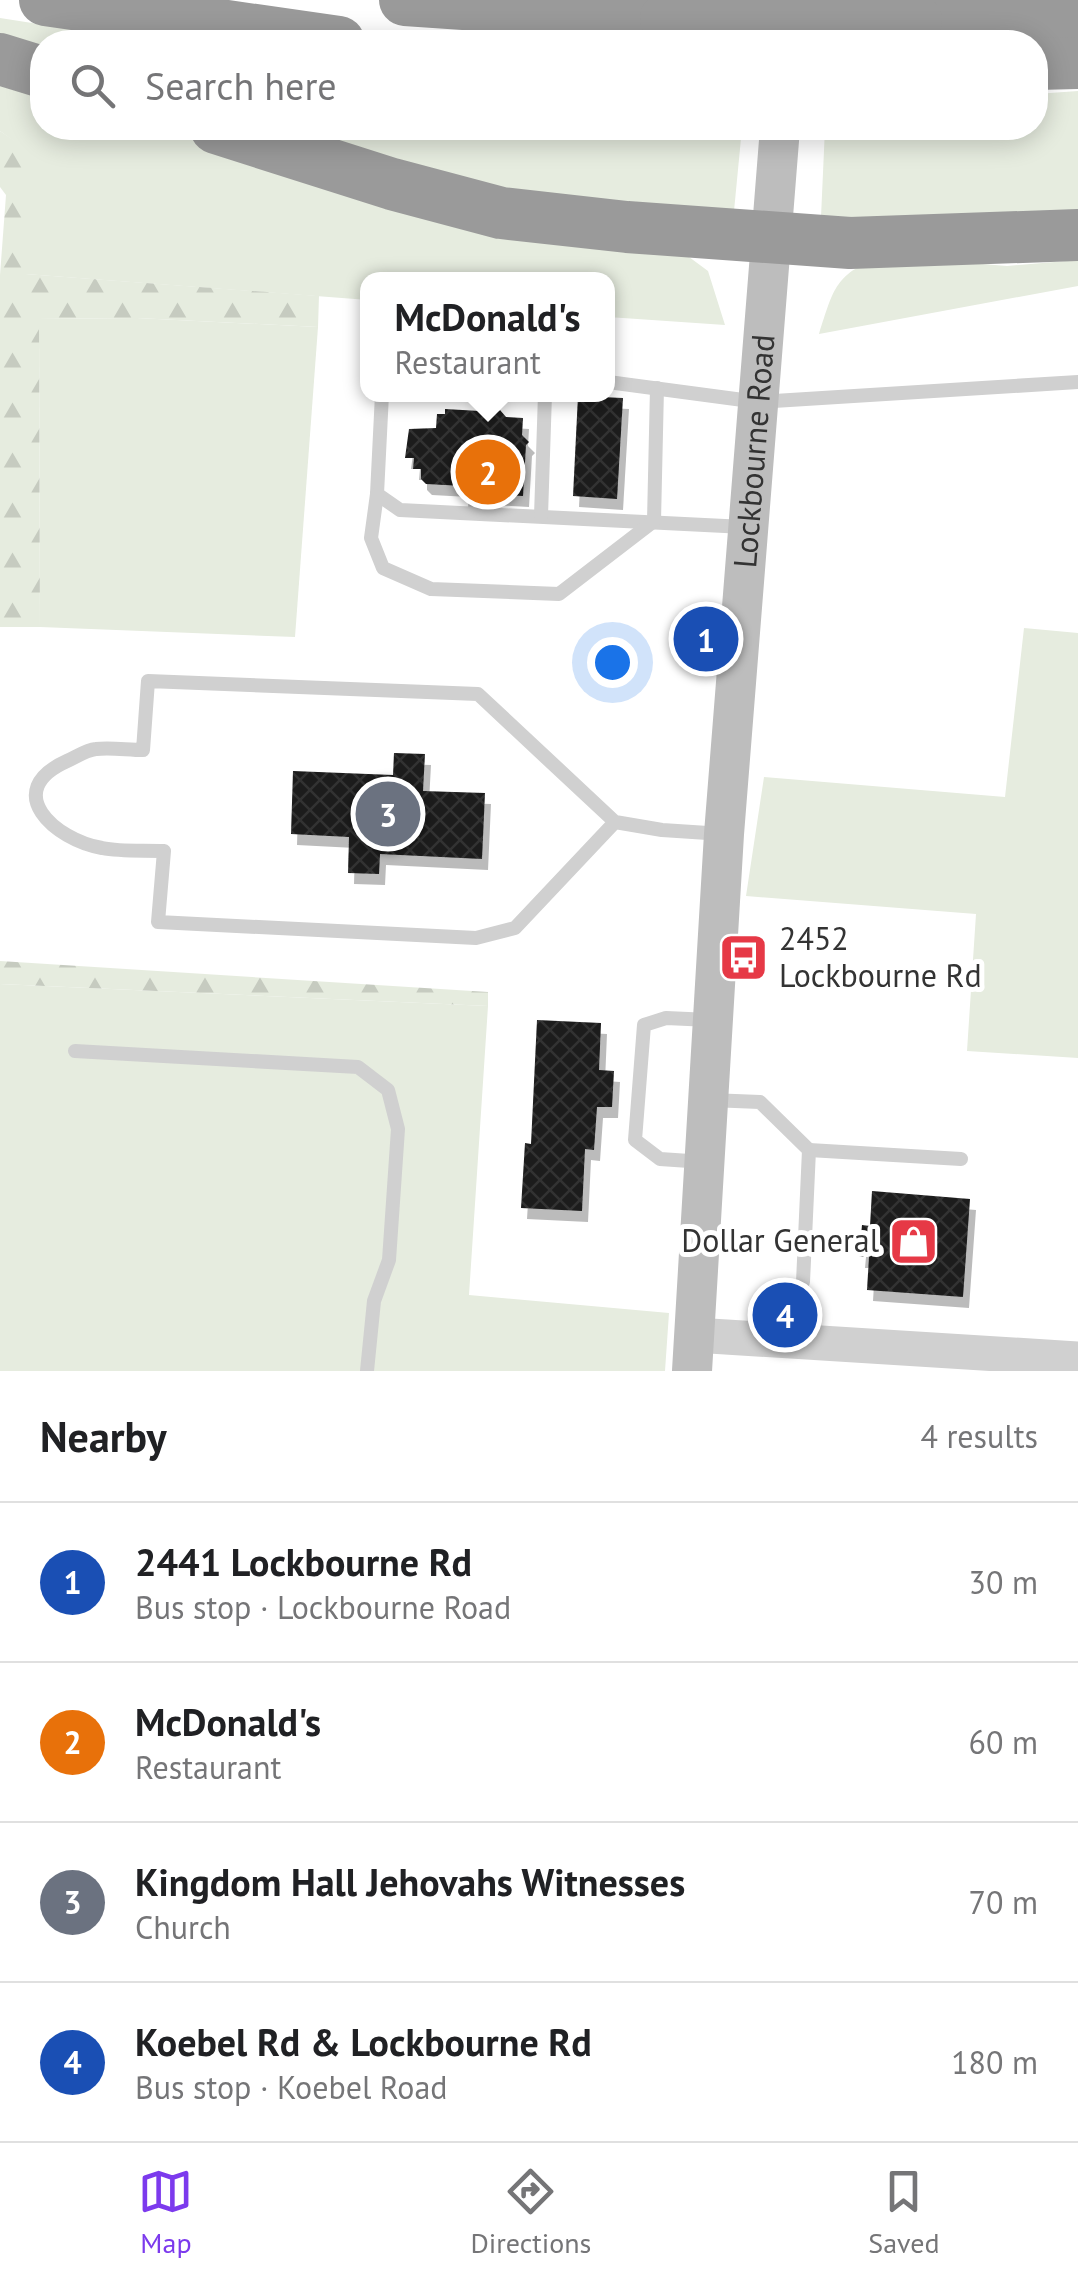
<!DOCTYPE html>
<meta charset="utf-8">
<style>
body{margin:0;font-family:"PT Sans",sans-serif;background:#f6f6f6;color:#202124}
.you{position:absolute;left:612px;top:662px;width:35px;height:35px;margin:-25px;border:8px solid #fff;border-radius:50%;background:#1a73e8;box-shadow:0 0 0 15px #1a73e833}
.badge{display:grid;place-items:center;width:65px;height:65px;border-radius:50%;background:#7c3aed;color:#fff;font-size:32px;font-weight:700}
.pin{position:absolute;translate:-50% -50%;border:5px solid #fff;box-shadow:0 2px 10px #0006}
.popup{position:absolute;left:360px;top:272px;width:255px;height:130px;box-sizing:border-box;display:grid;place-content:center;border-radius:20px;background:#fff;filter:drop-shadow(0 2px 8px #0005);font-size:32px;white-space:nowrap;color:#757577}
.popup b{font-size:38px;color:#202124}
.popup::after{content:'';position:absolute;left:50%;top:100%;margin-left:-20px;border:20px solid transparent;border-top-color:#fff}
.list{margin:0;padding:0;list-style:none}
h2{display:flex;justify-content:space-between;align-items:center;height:130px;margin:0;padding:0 40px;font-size:42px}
h2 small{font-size:32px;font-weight:400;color:#757577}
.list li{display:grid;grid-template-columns:65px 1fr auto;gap:30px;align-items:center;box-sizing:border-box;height:160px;padding:0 40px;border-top:2px solid #e0e0e0}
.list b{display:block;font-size:38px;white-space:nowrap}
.list p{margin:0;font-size:32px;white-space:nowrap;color:#757577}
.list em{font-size:32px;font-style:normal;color:#757577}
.icon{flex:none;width:55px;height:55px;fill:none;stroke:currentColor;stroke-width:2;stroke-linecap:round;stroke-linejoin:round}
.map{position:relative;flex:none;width:1078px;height:1371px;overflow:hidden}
.search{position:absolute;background:#fff;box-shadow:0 5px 25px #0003;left:30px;right:30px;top:30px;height:110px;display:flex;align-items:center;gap:25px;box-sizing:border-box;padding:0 35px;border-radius:40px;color:#757577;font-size:38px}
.sheet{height:770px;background:#fff}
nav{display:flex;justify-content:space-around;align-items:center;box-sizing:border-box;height:140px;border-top:2px solid #e0e0e0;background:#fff;font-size:28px;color:#757577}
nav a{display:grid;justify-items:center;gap:5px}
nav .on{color:#7c3aed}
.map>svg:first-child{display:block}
</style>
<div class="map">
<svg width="1078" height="1371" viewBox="0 0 1078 1371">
<defs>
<pattern id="forest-firs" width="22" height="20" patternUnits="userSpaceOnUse" patternTransform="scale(2.5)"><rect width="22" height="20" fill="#e6ecdf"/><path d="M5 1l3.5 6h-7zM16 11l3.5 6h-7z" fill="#c6cbc0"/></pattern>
<pattern id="building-cross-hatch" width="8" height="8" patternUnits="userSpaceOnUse" patternTransform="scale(2.5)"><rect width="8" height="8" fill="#1a1a1a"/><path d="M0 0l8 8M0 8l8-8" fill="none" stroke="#333"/></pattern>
<filter id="shadow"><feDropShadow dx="6" dy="11" stdDeviation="0" flood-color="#0004"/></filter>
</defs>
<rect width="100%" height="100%" fill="#fff"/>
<g fill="#e6ecdf">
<polygon points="0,18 154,42 42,42 42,57 0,43"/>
<polygon points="0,78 42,91 42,128 161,128 215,144 685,254 708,271 725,325 608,317 608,280 368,280 368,300 25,274 32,154 0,131"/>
<polygon points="1078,91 1078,219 821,217 825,128 1036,128 1036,94"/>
<polygon points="264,128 742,128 734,211 473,188"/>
<path d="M 884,256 L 1007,266 L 1078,260 L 1078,286 L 819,334 C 834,288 835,273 884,256 Z"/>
<polygon points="137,318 318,327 295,637 40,627 39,319"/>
<polygon points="1024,628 1078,633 1078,1058 967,1051 976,914 746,896 764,777 1005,797"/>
<polygon points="0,984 488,1006 469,1295 669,1313 665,1371 0,1371"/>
</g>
<g fill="url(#forest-firs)">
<polygon points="0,131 33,153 26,274 319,296 318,327 137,318 39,319 40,627 0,627 0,275 6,195 0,187"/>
<polygon points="0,961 488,992 488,1006 0,984"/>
</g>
<g fill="url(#building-cross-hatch)" filter="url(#shadow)">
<polygon points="578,396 623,398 617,499 573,496"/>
<polygon points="445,409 497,412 500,410 506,417 523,418 522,435 529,442 526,445 523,496 487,494 487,498 462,497 463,486 426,484 421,479 421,469 413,469 414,458 405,458 409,429 436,428 437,414 445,414"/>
<polygon points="394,753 425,754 423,791 485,793 482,859 380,854 379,874 348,873 349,837 291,834 293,771 393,775"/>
<polygon points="537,1020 601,1023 599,1070 614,1071 612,1107 597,1107 594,1150 585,1149 582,1211 521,1208 525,1143 531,1144"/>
<polygon points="872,1191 970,1199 963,1297 867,1290 869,1257 859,1257 862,1225 870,1226"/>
</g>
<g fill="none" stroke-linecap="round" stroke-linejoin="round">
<g stroke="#d0d0d0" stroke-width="14">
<polyline points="608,382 758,402 1078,382"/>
<polyline points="382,394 377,494 400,510 745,527"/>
<polyline points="377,494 371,538 383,568 431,589 559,594 654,521 657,388"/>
<polyline points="541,516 545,394"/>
<path d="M 615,822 L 515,928 L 476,938 L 158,922 L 164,851 C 144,850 122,852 102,848 C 55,840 0,791 67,761 C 76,757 86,750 96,749 C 110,747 128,750 143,750 L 148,681 L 478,694 L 615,822 L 662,830 L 723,834"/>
<polyline points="75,1051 358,1067 388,1090 398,1129 389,1260 374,1301 367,1371"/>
<polyline points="710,1100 760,1102 809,1150 803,1282"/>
<polyline points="809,1150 961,1159"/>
<polyline points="704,1162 660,1159 635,1140 644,1025 666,1018 710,1020"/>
</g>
<polyline stroke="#d0d0d0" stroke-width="35" points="694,1335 1078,1359"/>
<path stroke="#bdbdbd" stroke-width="40" id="s1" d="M 692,1371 L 724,834 L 780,128"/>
<g stroke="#9a9a9a" stroke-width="52">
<polyline points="45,0 339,42"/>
<polyline points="405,0 666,18"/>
<polyline points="916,20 1078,15"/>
<polyline points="0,59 42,72"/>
<polyline points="1036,64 1078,63"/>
<polyline points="216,128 392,184 501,213 627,227 850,243 1078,235"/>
</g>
<polyline stroke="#9a9a9a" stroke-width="52" points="666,18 916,20"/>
</g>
<defs>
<symbol id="bus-square" viewBox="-11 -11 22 22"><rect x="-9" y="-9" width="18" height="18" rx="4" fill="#e63946" stroke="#fff"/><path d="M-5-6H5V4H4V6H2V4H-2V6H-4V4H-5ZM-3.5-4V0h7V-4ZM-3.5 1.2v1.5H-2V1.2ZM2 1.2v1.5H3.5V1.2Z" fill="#fff"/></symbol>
<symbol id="shop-square" viewBox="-11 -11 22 22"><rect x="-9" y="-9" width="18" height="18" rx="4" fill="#e63946" stroke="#fff"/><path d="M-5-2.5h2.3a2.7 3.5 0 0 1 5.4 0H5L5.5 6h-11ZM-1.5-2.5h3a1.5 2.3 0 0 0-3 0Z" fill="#fff"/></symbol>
</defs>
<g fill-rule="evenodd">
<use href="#bus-square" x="716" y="930" width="55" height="55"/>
<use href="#shop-square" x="886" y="1214" width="55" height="55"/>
</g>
<g text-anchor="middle" stroke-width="10" stroke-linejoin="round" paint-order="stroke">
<g font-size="32" fill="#333" stroke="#fff">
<text dy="11" stroke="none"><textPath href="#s1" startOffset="922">Lockbourne Road</textPath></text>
</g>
<g font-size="32" fill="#333" stroke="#fff" text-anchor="start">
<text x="779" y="950">2452<tspan x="779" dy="37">Lockbourne Rd</tspan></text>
<text x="879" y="1252" text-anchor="end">Dollar General</text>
</g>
</g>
</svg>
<div class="you"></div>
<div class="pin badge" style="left:706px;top:639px;background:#1a4fb4">1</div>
<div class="pin badge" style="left:488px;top:472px;background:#e8710a">2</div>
<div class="popup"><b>McDonald's</b>Restaurant</div>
<div class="pin badge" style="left:388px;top:814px;background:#6b7280">3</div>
<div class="pin badge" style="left:785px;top:1315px;background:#1a4fb4">4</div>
<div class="search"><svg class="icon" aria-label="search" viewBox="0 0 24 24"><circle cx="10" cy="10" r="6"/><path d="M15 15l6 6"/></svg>Search here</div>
</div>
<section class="sheet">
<h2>Nearby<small>4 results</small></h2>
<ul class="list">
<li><span class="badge" style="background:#1a4fb4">1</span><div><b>2441 Lockbourne Rd</b><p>Bus stop · Lockbourne Road</p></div><em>30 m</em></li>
<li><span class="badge" style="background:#e8710a">2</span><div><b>McDonald's</b><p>Restaurant</p></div><em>60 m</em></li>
<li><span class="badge" style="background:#6b7280">3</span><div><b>Kingdom Hall Jehovahs Witnesses</b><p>Church</p></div><em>70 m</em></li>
<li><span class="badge" style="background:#1a4fb4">4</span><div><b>Koebel Rd &amp; Lockbourne Rd</b><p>Bus stop · Koebel Road</p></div><em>180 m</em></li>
</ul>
</section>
<nav>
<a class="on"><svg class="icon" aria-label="map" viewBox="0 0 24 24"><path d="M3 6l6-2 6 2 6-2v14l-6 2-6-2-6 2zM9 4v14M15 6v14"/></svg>Map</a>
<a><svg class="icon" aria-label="directions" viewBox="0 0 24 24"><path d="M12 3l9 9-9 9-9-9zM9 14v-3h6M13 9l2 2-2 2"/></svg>Directions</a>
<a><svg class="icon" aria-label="saved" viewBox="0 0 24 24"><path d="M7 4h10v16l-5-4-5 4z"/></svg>Saved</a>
</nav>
